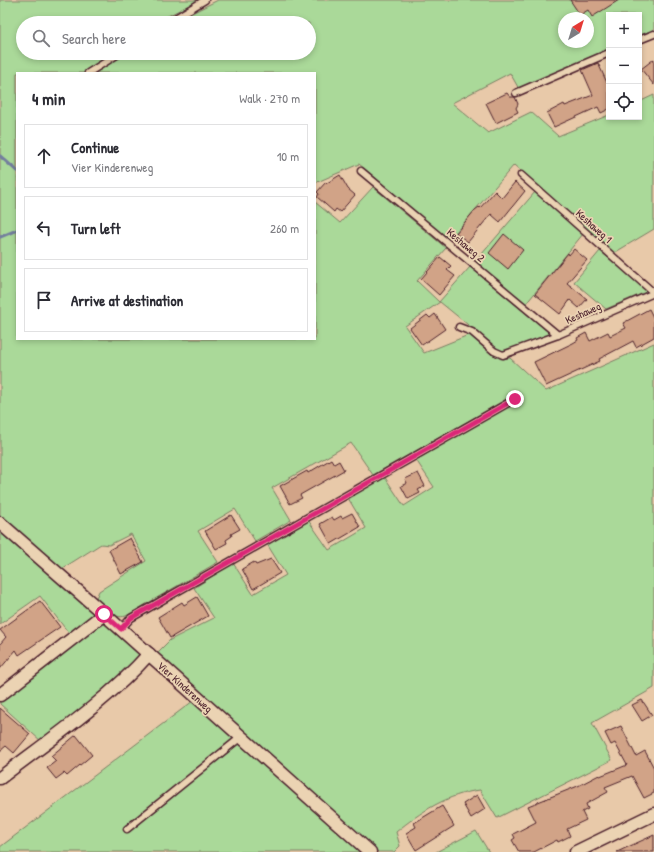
<!DOCTYPE html>
<meta charset="utf-8">
<style>
body{margin:0;font-family:"Patrick Hand",sans-serif;background:#f7f7f7;color:#2b2b33}
.controls{position:absolute;right:12px;top:12px;display:grid;overflow:hidden;border-radius:0px;box-shadow:0 2px 6px #0003}
.controls button{width:36px;height:36px;display:grid;place-items:center;padding:0;border:0;border-bottom:1px solid #e1e1e2;background:#fff;color:#2b2b33;font:20px sans-serif}
.compass{position:absolute;left:558px;top:12px;width:36px;height:36px;border-radius:50%;background:#fff;box-shadow:0 2px 6px #0003;rotate:38deg}
.stop{position:absolute;width:12px;height:12px;margin:-9px;border:3px solid #db2777;border-radius:50%;background:#fff}
.stop.end{background:#db2777;border-color:#fff;box-shadow:0 1px 4px #0008}
.list{margin:0;padding:0;list-style:none}
h2{display:flex;justify-content:space-between;align-items:center;height:52px;margin:0;padding:0 16px;font-size:17px}
h2 small{font-size:13px;font-weight:400;color:#7c7c81}
.list li{display:grid;grid-template-columns:26px 1fr auto;gap:12px;align-items:center;box-sizing:border-box;height:64px;margin:0 8px 8px;padding:0 8px;border:1px solid #e1e1e2;border-radius:0px}
.list b{display:block;font-size:15px;white-space:nowrap}
.list p{margin:0;font-size:13px;white-space:nowrap;color:#7c7c81}
.list em{font-size:13px;font-style:normal;color:#7c7c81}
.icon{flex:none;width:22px;height:22px;fill:none;stroke:currentColor;stroke-width:2;stroke-linecap:round;stroke-linejoin:round}
.map{position:relative;flex:none;width:654px;height:852px;overflow:hidden}
.search{position:absolute;background:#fff;box-shadow:0 2px 6px #0003;left:16px;top:16px;width:300px;height:44px;display:flex;align-items:center;gap:10px;box-sizing:border-box;padding:0 14px;border-radius:22px;color:#7c7c81;font-size:15px}
.panel{position:absolute;background:#fff;box-shadow:0 2px 6px #0003;left:16px;top:72px;width:300px;height:268px;border-radius:0px}
.map>svg:first-child{display:block}
</style>
<div class="map">
<svg width="654" height="852" viewBox="0 0 654 852">
<rect width="100%" height="100%" fill="#e8c9a9"/>
<filter id="ink" filterUnits="userSpaceOnUse"><feTurbulence type="fractalNoise" baseFrequency=".025" numOctaves="2"/><feDisplacementMap in="SourceGraphic" scale="8" xChannelSelector="R" yChannelSelector="G"/><feConvolveMatrix kernelMatrix="1 2 1 2 8 2 1 2 1" color-interpolation-filters="sRGB"/></filter>
<g filter="url(#ink)">
<g fill="#aad999" stroke="#7a7c62" fill-rule="evenodd">
<path d="M 0,0 L 199,0 L 154,23 L 23,23 L 23,53 L 309,53 L 309,23 L 172,23 L 218,0 L 654,0 L 654,29 L 639,36 L 639,15 L 609,15 L 609,49 L 519,89 L 510,73 L 452,103 L 488,133 L 531,112 L 558,136 L 609,115 L 609,117 L 639,117 L 639,102 L 654,95 L 654,229 L 614,253 L 514,165 L 449,240 L 359,164 L 315,183 L 315,73 L 17,73 L 17,339 L 315,339 L 315,202 L 340,223 L 373,187 L 446,248 L 417,281 L 439,302 L 470,267 L 552,335 L 506,352 L 500,351 L 440,302 L 405,326 L 424,353 L 471,334 L 490,353 L 501,359 L 510,358 L 546,391 L 654,343 L 654,688 L 592,723 L 612,760 L 497,818 L 480,790 C 448,794 420,812 396,832 L 400,846 L 394,852 L 378,852 L 157,653 L 170,640 L 214,618 L 194,588 L 233,563 L 253,594 L 286,575 L 267,544 L 308,520 L 329,550 L 366,528 L 348,498 L 384,476 L 404,506 L 434,487 L 416,460 L 519,400 L 516,394 L 373,475 L 351,443 L 272,488 L 291,520 L 255,541 L 235,509 L 198,531 L 218,562 L 126,616 C 113,620 105,607 96,598 L 99,591 L 146,561 L 131,534 L 109,545 L 101,544 L 60,570 L 0,517 ZM 564,18 L 588,18 L 588,42 L 564,42 Z"/>
<polygon points="535,192 583,234 525,305 475,262"/>
<polygon points="600,251 648,291 606,309 574,282"/>
<polygon points="0,532 94,613 93,619 71,636 40,596 0,624"/>
<polygon points="102,621 142,655 141,659 42,742 0,704 0,702 99,622"/>
<polygon points="193,701 361,852 0,852 0,847"/>
<polygon points="476,831 489,852 436,852"/>
</g>
<g fill="none" stroke-linecap="round" stroke-linejoin="round">
<g stroke="#737e9d" stroke-width="3.5">
<polyline points="0,156 17,171"/>
<polyline points="0,237 17,230"/>
</g>
</g>
<g fill="#d1a387" stroke="#4a1f2b">
<polygon points="570,0 619,0 592,17 588,10 580,15"/>
<polygon points="654,59 654,85 641,69"/>
<polygon points="598,63 609,87 609,109 601,113 598,107 554,127 547,113 564,104 565,106 593,95 582,70"/>
<polygon points="507,93 510,97 515,97 518,104 516,108 518,112 496,123 486,103"/>
<polygon points="340,175 348,189 355,195 340,212 336,209 334,212 317,197 319,194 317,192 326,182 327,183"/>
<polygon points="515,182 525,191 500,222 491,214 468,242 456,233 475,210 479,207 480,208 495,191 502,198"/>
<polygon points="504,234 523,250 508,269 489,253"/>
<polygon points="574,249 587,260 567,283 587,299 579,308 570,300 560,314 535,294 568,253 569,255"/>
<polygon points="440,257 451,266 447,270 455,276 439,295 421,279"/>
<polygon points="649,309 654,319 654,337 636,347 633,341 599,359 600,361 546,386 534,362 573,343 578,340 577,338 586,333 590,341 608,332 610,336 626,328 623,323"/>
<polygon points="435,314 445,329 422,345 410,328 427,315 430,318"/>
<polygon points="331,459 334,464 339,461 344,470 300,495 302,498 290,504 280,486 307,471 308,473"/>
<polygon points="418,473 425,486 418,490 420,493 408,499 401,486 407,483 405,479"/>
<polygon points="352,513 360,527 331,544 320,524 332,517 334,520 341,516 342,518"/>
<polygon points="231,515 240,529 231,534 232,536 226,540 227,543 216,549 205,531"/>
<polygon points="130,538 143,562 121,574 109,550"/>
<polygon points="271,559 280,573 253,589 242,569 254,562 256,565"/>
<polygon points="197,597 208,616 170,638 158,617 182,602 184,605"/>
<polygon points="40,601 60,627 19,655 16,650 0,669 0,644 6,637 0,630"/>
<polygon points="642,700 652,715 642,721 632,705"/>
<polygon points="0,708 30,734 14,753 6,746 0,751"/>
<polygon points="621,726 636,756 645,751 654,768 654,793 644,798 632,776 605,787 608,792 586,804 588,809 582,812 586,820 567,829 570,836 558,842 557,840 534,852 519,852 512,840 515,838 513,834 536,822 528,806 578,786 599,775 600,776 627,765 615,743 611,745 605,733"/>
<polygon points="76,735 92,755 67,776 64,773 56,779 47,768 56,761 51,756"/>
<polygon points="477,795 485,809 471,818 463,804"/>
<polygon points="442,806 454,826 416,850 406,833 416,827 414,823"/>
<polygon points="654,835 654,852 617,852"/>
</g>
<g fill="none" stroke-linecap="round" stroke-linejoin="round">
<defs>
<g id="service">
<polyline points="167,23 205,0"/>
<polyline points="639,40 654,34"/>
<polyline points="88,73 120,53"/>
<polyline points="516,93 609,53"/>
<polyline points="361,171 558,335"/>
<polyline points="459,327 472,332 494,351 503,355 558,335 654,293 521,175"/>
<polyline points="121,629 131,618 515,399"/>
<polyline points="127,829 241,737"/>
</g>
<g id="minor">
<polyline points="0,523 104,614 370,852"/>
<polyline points="0,695 104,614"/>
<path d="M 0,778 C 51,739 106,702 149,654"/>
<polyline points="576,852 654,814"/>
</g>
</defs>
<use href="#service" stroke="#4a1f2b" stroke-width="9"/>
<use href="#minor" stroke="#4a1f2b" stroke-width="15"/>
<use href="#service" stroke="#ebd3b3" stroke-width="6"/>
<use href="#minor" stroke="#ebd3b3" stroke-width="12"/>
</g>
</g>
<g fill="none" stroke-linecap="round" stroke-linejoin="round" filter="url(#ink)">
<polyline stroke="#db2777" stroke-width="5" points="104,614 121,629 131,618 515,399"/>
</g>
<g text-anchor="middle" stroke-width="3.5" stroke-linejoin="round" paint-order="stroke">
<g font-size="11" fill="#4a1f2b" stroke="#ebd3b3">
<text transform="translate(594 226) rotate(42)" y="4">Keshaweg 1</text>
<text transform="translate(466 245) rotate(40)" y="4">Keshaweg 2</text>
<text transform="translate(583 313) rotate(-24)" y="4">Keshaweg</text>
<text transform="translate(185 687) rotate(42)" y="4">Vier Kinderenweg</text>
</g>
</g>
</svg>
<div class="controls">
<button>+</button>
<button>−</button>
<button><svg class="icon" aria-label="locate" viewBox="0 0 24 24"><circle cx="12" cy="12" r="6"/><path d="M12 2v4M12 18v4M2 12h4M18 12h4"/></svg></button>
</div>
<svg class="compass" viewBox="-18 -18 36 36"><path d="M0-13l5 13h-10z" fill="#e53935"/><path d="M0 13l5-13h-10z" fill="#7c7c81"/></svg>
<div class="stop" style="left:104px;top:614px"></div>
<div class="stop end" style="left:515px;top:399px"></div>
<div class="search"><svg class="icon" aria-label="search" viewBox="0 0 24 24"><circle cx="10" cy="10" r="6"/><path d="M15 15l6 6"/></svg>Search here</div>
<section class="panel">
<h2>4 min<small>Walk · 270 m</small></h2>
<ul class="list">
<li><svg class="icon" aria-label="ahead" viewBox="0 0 24 24"><path d="M12 20V5M6 11l6-6 6 6"/></svg><div><b>Continue</b><p>Vier Kinderenweg</p></div><em>10 m</em></li>
<li><svg class="icon" aria-label="left" viewBox="0 0 24 24"><path d="M17 20v-9H6M10 6l-5 5 5 5"/></svg><div><b>Turn left</b></div><em>260 m</em></li>
<li><svg class="icon" aria-label="arrive" viewBox="0 0 24 24"><path d="M6 21V4h12l-3 4 3 4H6"/></svg><div><b>Arrive at destination</b></div></li>
</ul>
</section>
</div>
